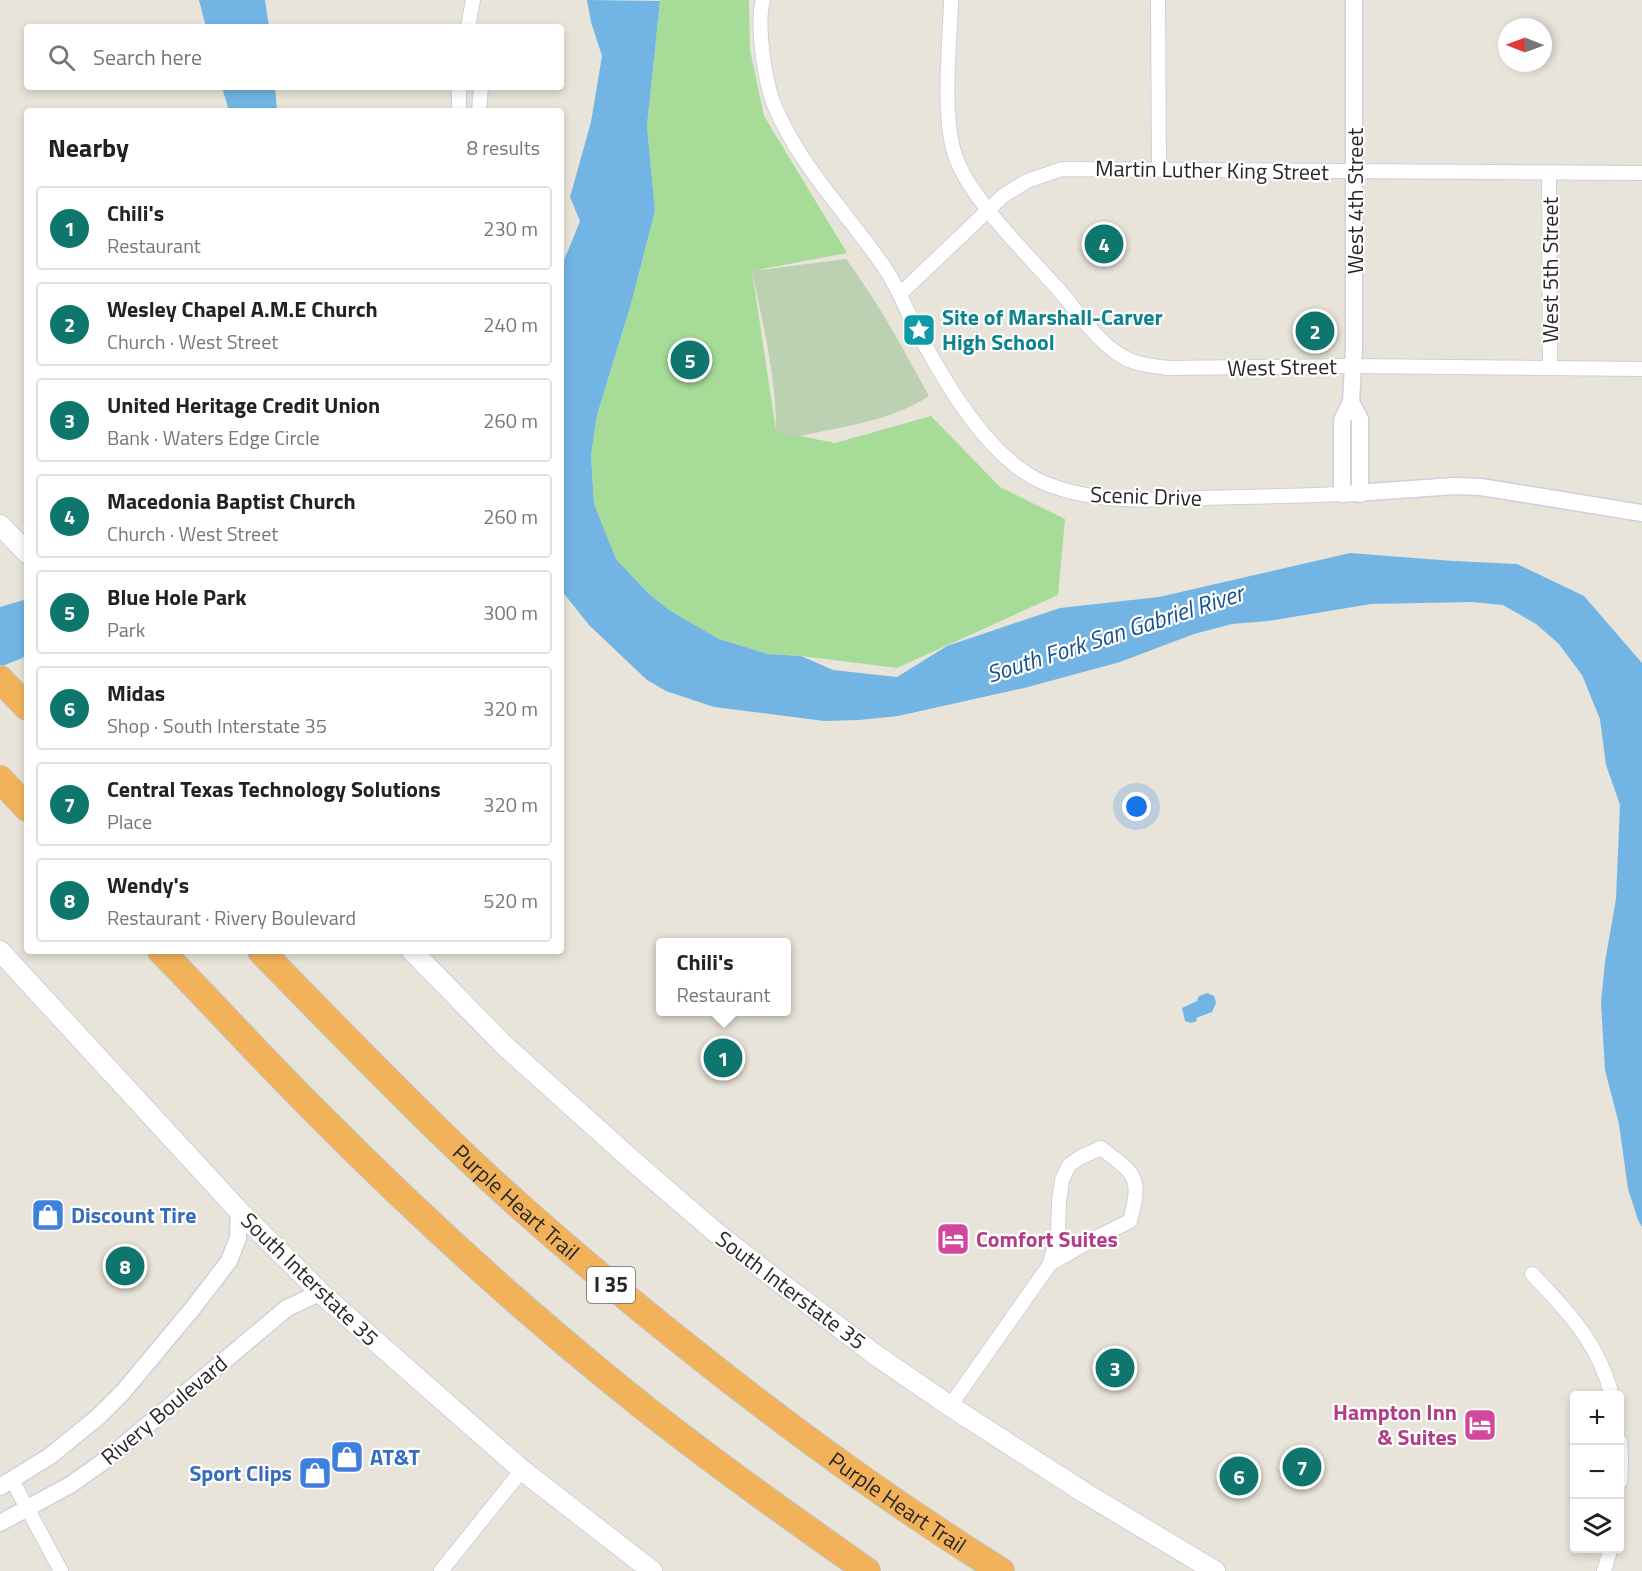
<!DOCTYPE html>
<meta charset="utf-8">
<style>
body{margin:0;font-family:"Titillium Web",sans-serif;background:#f2f2f2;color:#222}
.controls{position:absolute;right:18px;bottom:18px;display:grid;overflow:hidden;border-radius:6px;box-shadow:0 3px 9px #0003}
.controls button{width:54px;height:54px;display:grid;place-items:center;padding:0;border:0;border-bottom:2px solid #e0e0e0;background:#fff;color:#222;font:30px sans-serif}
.compass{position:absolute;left:1498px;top:18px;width:54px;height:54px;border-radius:50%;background:#fff;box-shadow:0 3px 9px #0003;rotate:271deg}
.you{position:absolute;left:1137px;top:807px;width:21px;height:21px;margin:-15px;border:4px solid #fff;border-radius:50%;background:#1a73e8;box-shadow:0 0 0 9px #1a73e833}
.badge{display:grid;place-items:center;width:39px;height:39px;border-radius:50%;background:#0f766e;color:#fff;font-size:20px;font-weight:700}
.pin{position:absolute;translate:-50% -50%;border:3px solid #fff;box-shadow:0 2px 6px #0006}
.popup{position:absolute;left:656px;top:938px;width:135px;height:78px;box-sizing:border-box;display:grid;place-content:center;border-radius:6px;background:#fff;filter:drop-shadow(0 2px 4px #0005);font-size:20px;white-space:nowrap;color:#767676}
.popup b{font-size:22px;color:#222}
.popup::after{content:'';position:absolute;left:50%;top:100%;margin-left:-12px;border:12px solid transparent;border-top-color:#fff}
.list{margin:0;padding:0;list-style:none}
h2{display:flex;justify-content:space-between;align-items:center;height:78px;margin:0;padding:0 24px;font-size:26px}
h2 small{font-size:20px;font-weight:400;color:#767676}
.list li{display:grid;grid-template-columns:39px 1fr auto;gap:18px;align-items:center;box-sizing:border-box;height:84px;margin:0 12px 12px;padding:0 12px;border:2px solid #e0e0e0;border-radius:6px}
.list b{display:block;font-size:22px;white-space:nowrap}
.list p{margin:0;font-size:20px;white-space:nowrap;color:#767676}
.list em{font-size:20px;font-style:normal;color:#767676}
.icon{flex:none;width:33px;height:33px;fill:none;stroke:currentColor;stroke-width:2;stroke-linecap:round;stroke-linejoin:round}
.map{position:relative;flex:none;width:1642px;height:1571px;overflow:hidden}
.search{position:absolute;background:#fff;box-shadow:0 3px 9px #0003;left:24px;top:24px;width:540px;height:66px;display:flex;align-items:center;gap:15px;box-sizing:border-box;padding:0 21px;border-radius:6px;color:#767676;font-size:22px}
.panel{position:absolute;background:#fff;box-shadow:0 3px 9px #0003;left:24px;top:108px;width:540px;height:846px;border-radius:6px}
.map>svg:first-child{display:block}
</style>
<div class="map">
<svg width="1642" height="1571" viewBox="0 0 1642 1571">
<rect width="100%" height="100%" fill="#e8e4d9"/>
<polygon fill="#a6dc98" points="660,0 749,0 750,50 764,116 847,253 752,271 776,431 835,443 931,416 1000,487 1065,519 1058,595 897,668 801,656 768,654 719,639 669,610 648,593 616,559 594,504 591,455 597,415 631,304 655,211 647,126"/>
<path fill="#bcd1b1" d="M 846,259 C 878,302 903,349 929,396 C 890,422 839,427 795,437 L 782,435 L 776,431 C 776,376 763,324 752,271 Z"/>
<g fill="#72b5e4">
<polygon points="199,0 265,0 269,27 206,27"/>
<polygon points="587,0 660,1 647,126 655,211 631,304 597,415 591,455 594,504 616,559 648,593 669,610 719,639 768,654 801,656 833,670 897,677 947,646 1060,608 1159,597 1350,553 1453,561 1517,564 1584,596 1642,663 1642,1227 1638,1220 1628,1189 1619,1124 1605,1070 1601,1002 1605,962 1616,899 1620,805 1606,765 1600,719 1582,675 1558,643 1536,624 1503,605 1472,602 1371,604 1268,621 1232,624 1194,634 1120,662 1028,687 898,716 859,720 824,721 714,707 666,691 647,680 589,625 561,590 561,268 580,221 570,197 591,122 602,56 591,22"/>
<polygon points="222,87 275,87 277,111 229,111"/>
<polygon points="27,599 27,656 0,667 0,607"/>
<polygon points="1207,993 1214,996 1216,1003 1212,1012 1196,1018 1197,1021 1191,1023 1185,1021 1182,1008 1197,1001 1199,996"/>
</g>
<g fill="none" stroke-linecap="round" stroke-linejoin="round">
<defs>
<g id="minor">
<path d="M 763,0 C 756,25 765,83 775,107 C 800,166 846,212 882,264 C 894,280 901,298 910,316 C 937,370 984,455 1040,481 C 1091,504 1147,500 1201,498 C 1248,497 1295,496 1342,494"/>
<path d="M 951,0 C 950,44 941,118 956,158 C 972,201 1028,255 1059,290 C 1076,310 1093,335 1114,351 C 1130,364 1150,366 1169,368 L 1352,366 L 1642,369"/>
<polyline points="1158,0 1159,169"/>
<polyline points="468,27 473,0"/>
<polyline points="459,111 459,87"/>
<polyline points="479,111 481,87"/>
<polyline points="1549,173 1550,368"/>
<polyline points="900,294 1004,195 1027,181 1062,169 1642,173"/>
<path d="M 1532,1274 C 1568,1311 1599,1344 1612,1396"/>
<path d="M 950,1406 L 1050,1264 L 1058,1231 L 1059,1202 L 1062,1180 L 1069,1165 L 1081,1157 L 1101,1148 C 1136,1175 1142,1176 1130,1221 L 1092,1240 L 1050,1264"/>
<polyline points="1620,1441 1621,1461 1620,1482"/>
<polyline points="12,1480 61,1571"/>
<polyline points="441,1571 522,1470"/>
<polyline points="1604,1571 1611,1548"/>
</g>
<g id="tertiary">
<polyline points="1354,0 1354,347 1351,402 1342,420 1342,494 1454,486 1481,487 1642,513"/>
<polyline points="1351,402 1360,419 1360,494"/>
<polyline points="0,1487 50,1456 98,1417 123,1392 193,1308 229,1261 238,1238 239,1211"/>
<polyline points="0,1523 70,1485 107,1459 287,1308 315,1295 323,1295"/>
</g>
<g id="secondary">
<polyline points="0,525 27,553"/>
<polyline points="0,951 239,1211 323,1295 522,1470 652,1571"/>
<polyline points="412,951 505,1046 634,1162 714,1231 774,1278 877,1356 950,1406 1085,1493 1215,1571"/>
</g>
<g id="motorway">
<polyline points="0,679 27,707"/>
<polyline points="0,779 27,808"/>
<path d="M 161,951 C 212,1003 261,1057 312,1108 C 408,1205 510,1299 616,1385 C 697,1451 782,1511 867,1571"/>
<path id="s1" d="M 261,951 C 320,1012 379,1072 439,1131 C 518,1208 602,1279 689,1348 C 789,1428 892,1503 1001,1571"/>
</g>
</defs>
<use href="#minor" stroke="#cecfdf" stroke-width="16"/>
<use href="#tertiary" stroke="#cecfdf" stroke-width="19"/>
<use href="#secondary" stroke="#cecfdf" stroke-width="22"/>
<use href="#motorway" stroke="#c3c3c3" stroke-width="28"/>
<use href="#minor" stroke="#fff" stroke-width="14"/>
<use href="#tertiary" stroke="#fff" stroke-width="16"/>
<use href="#secondary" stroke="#fff" stroke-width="20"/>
<use href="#motorway" stroke="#f2b25a" stroke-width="26"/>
</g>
<defs>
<symbol id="sight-square" viewBox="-11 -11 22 22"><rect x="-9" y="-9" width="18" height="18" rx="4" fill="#0f9aa8" stroke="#fff"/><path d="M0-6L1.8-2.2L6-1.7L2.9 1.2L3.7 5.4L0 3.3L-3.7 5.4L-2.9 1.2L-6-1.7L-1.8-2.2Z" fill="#fff"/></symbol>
<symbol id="shop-square" viewBox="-11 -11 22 22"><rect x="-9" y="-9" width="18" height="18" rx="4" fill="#3f7fe0" stroke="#fff"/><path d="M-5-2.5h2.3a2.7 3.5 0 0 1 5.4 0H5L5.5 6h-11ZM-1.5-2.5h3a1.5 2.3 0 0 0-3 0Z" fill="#fff"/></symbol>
<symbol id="hotel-square" viewBox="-11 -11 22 22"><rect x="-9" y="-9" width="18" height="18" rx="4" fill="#d1479c" stroke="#fff"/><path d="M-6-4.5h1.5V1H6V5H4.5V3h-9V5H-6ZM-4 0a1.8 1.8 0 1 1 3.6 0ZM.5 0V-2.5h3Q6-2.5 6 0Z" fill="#fff"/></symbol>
</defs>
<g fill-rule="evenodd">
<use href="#sight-square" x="900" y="311" width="38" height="38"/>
<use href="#shop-square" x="29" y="1196" width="38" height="38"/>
<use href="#hotel-square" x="934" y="1220" width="38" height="38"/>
<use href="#hotel-square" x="1461" y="1406" width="38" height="38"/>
<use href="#shop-square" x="328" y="1438" width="38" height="38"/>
<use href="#shop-square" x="296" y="1454" width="38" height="38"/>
</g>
<g text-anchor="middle" stroke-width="4.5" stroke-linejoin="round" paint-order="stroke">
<rect fill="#fff" stroke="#686868" stroke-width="1.5" x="587" y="1267" width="48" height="36" rx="4.5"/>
<g font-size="21" font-weight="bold" fill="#272727">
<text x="611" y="1292">I 35</text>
</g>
<g font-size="22" fill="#272727" stroke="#fff">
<text transform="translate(1212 170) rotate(1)" y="8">Martin Luther King Street</text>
<text transform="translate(1355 201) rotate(-90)" y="8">West 4th Street</text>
<text transform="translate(1550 270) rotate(-90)" y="8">West 5th Street</text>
<text transform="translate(1282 367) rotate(-1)" y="8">West Street</text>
<text transform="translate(1146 496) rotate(2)" y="8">Scenic Drive</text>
<text dy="8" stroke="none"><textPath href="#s1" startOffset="358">Purple Heart Trail</textPath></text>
<text transform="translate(310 1279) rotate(44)" y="8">South Interstate 35</text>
<text transform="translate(791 1290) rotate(37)" y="8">South Interstate 35</text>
<text transform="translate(164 1410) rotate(-40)" y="8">Rivery Boulevard</text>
<text dy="8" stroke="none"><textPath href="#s1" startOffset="844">Purple Heart Trail</textPath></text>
</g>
<g font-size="22" font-weight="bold" fill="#0d838f" stroke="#fff" text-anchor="start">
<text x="942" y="325">Site of Marshall-Carver<tspan x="942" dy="25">High School</tspan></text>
</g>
<g font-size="22" font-weight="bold" fill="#366cbe" stroke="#fff" text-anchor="start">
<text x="71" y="1223">Discount Tire</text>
<text x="370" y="1465">AT&amp;T</text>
<text x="292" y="1481" text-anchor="end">Sport Clips</text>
</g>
<g font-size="22" font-weight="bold" fill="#b23c85" stroke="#fff" text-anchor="start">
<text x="976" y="1247">Comfort Suites</text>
<text x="1457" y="1420" text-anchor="end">Hampton Inn<tspan x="1457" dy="25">&amp; Suites</tspan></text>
</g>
<g font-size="24" font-style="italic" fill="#16528b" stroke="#fff">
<text transform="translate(1115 634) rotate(-18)" y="8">South Fork San Gabriel River</text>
</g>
</g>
</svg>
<div class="controls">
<button>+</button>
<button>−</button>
<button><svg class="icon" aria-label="layers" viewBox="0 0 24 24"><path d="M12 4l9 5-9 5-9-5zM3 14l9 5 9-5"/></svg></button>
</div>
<svg class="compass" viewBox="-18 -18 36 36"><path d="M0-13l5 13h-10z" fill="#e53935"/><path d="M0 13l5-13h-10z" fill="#767676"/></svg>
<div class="you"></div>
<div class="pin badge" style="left:723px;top:1058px">1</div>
<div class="popup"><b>Chili's</b>Restaurant</div>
<div class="pin badge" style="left:1315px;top:331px">2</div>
<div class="pin badge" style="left:1115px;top:1368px">3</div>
<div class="pin badge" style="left:1104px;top:244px">4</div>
<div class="pin badge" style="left:690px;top:360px">5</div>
<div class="pin badge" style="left:1239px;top:1476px">6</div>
<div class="pin badge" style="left:1302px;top:1467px">7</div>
<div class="pin badge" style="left:125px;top:1266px">8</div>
<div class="search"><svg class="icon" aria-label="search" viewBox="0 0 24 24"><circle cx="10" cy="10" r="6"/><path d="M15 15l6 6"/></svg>Search here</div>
<section class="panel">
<h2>Nearby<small>8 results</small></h2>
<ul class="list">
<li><span class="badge">1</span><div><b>Chili's</b><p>Restaurant</p></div><em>230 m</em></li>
<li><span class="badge">2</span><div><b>Wesley Chapel A.M.E Church</b><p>Church · West Street</p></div><em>240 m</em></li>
<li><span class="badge">3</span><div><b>United Heritage Credit Union</b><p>Bank · Waters Edge Circle</p></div><em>260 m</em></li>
<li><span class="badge">4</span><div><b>Macedonia Baptist Church</b><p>Church · West Street</p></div><em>260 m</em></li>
<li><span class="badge">5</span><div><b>Blue Hole Park</b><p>Park</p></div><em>300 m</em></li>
<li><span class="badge">6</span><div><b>Midas</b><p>Shop · South Interstate 35</p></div><em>320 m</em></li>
<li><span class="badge">7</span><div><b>Central Texas Technology Solutions</b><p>Place</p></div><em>320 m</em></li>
<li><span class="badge">8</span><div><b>Wendy's</b><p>Restaurant · Rivery Boulevard</p></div><em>520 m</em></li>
</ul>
</section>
</div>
